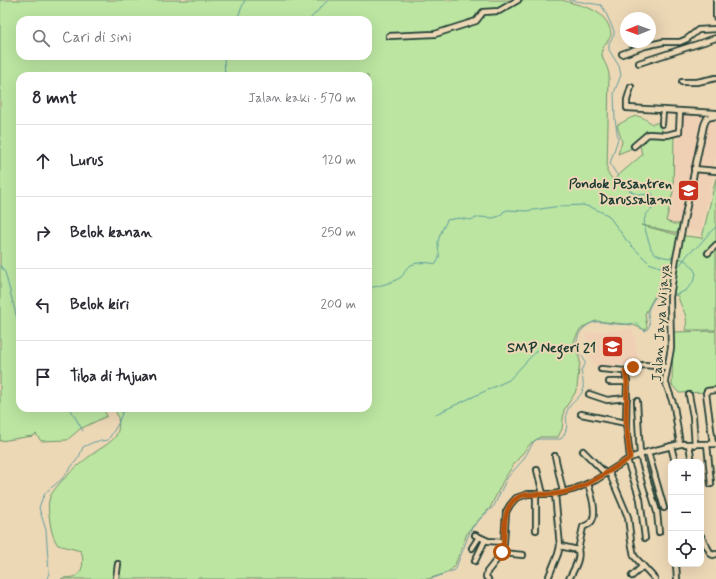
<!DOCTYPE html>
<html lang="id">
<meta charset="utf-8">
<style>
body{margin:0;font-family:Mynerve,sans-serif;background:#f7f7f7;color:#2b2b33}
.controls{position:absolute;right:12px;bottom:12px;display:grid;overflow:hidden;border-radius:8px;box-shadow:0 4px 16px #0002}
.controls button{width:36px;height:36px;display:grid;place-items:center;padding:0;border:0;border-bottom:1px solid #e1e1e2;background:#fff;color:#2b2b33;font:20px sans-serif}
.compass{position:absolute;left:620px;top:12px;width:36px;height:36px;border-radius:50%;background:#fff;box-shadow:0 4px 16px #0002;rotate:269deg}
.stop{position:absolute;width:12px;height:12px;margin:-9px;border:3px solid #b45309;border-radius:50%;background:#fff}
.stop.end{background:#b45309;border-color:#fff;box-shadow:0 1px 4px #0008}
.list{margin:0;padding:0;list-style:none}
h2{display:flex;justify-content:space-between;align-items:center;height:52px;margin:0;padding:0 16px;font-size:17px}
h2 small{font-size:13px;font-weight:400;color:#7c7c81}
.list li{display:grid;grid-template-columns:26px 1fr auto;gap:12px;align-items:center;box-sizing:border-box;height:72px;padding:0 16px;border-top:1px solid #e1e1e2}
.list b{display:block;font-size:15px;white-space:nowrap}
.list em{font-size:13px;font-style:normal;color:#7c7c81}
.icon{flex:none;width:22px;height:22px;fill:none;stroke:currentColor;stroke-width:2;stroke-linecap:round;stroke-linejoin:round}
.map{position:relative;flex:none;width:716px;height:579px;overflow:hidden}
.search{position:absolute;background:#fff;box-shadow:0 4px 16px #0002;left:16px;top:16px;width:356px;height:44px;display:flex;align-items:center;gap:10px;box-sizing:border-box;padding:0 14px;border-radius:12px;color:#7c7c81;font-size:15px}
.panel{position:absolute;background:#fff;box-shadow:0 4px 16px #0002;left:16px;top:72px;width:356px;height:340px;border-radius:12px}
.map>svg:first-child{display:block}
</style>
<div class="map">
<svg width="716" height="579" viewBox="0 0 716 579">
<rect width="100%" height="100%" fill="#edd8b6"/>
<filter id="ink" filterUnits="userSpaceOnUse"><feTurbulence type="fractalNoise" baseFrequency=".025" numOctaves="2"/><feDisplacementMap in="SourceGraphic" scale="8" xChannelSelector="R" yChannelSelector="G"/><feConvolveMatrix kernelMatrix="1 2 1 2 8 2 1 2 1" color-interpolation-filters="sRGB"/></filter>
<g filter="url(#ink)">
<g fill="#f0d0b5">
<polygon points="682,113 716,119 716,157 701,233 660,225"/>
<polygon points="633,329 639,364 596,367 591,360 588,352 586,333"/>
</g>
<g fill="#bbe5a1" stroke="#6d916a" fill-rule="evenodd">
<path d="M 0,0 L 562,0 C 580,6 600,7 609,26 C 610,29 611,32 611,35 C 608,43 602,45 602,55 C 603,61 608,66 609,75 L 607,172 L 613,180 L 642,155 L 640,145 L 618,154 L 622,142 L 617,125 C 633,118 635,110 652,124 L 660,122 L 663,136 L 674,136 L 673,192 L 666,221 L 674,224 L 679,224 L 678,233 L 641,225 L 678,235 L 702,238 L 716,178 L 716,330 L 685,330 C 690,315 681,310 678,296 L 666,293 L 654,297 L 645,314 L 647,327 L 645,330 L 633,325 L 596,321 L 585,326 L 579,331 L 574,341 L 580,361 L 577,387 L 575,393 L 564,410 L 562,429 L 558,437 L 540,437 L 530,444 L 514,464 L 503,481 L 490,508 L 468,531 L 455,565 C 450,574 436,576 428,579 L 202,579 L 199,577 L 196,579 L 61,579 C 65,577 70,578 74,577 C 84,574 84,558 81,551 L 58,545 C 53,538 51,530 50,522 C 49,514 47,505 50,497 C 55,485 79,464 90,456 C 97,450 110,444 115,437 C 121,429 119,416 114,408 L 368,408 L 368,76 L 20,76 L 20,408 L 103,408 L 107,416 L 80,429 L 67,440 L 41,441 L 36,434 L 33,436 L 0,441 ZM 20,20 L 368,20 L 368,56 L 20,56 Z"/>
<polygon points="716,331 716,392 679,393 672,385 673,332"/>
</g>
<g fill="none" stroke-linecap="round" stroke-linejoin="round">
<g stroke="#609c9e" stroke-width="1">
<path d="M 569,0 L 601,5 L 605,11 L 614,31 L 614,35 L 609,43 L 609,50 L 619,66 L 621,75 L 614,93 L 615,119 L 618,139 L 610,163 C 613,170 626,189 632,192 C 638,196 645,195 652,193 L 655,201 L 656,206 C 652,209 647,212 645,217 C 642,226 649,240 651,249 C 656,257 667,258 675,258"/>
<polyline points="238,20 239,14 245,0"/>
<polyline points="309,20 328,0"/>
<polyline points="224,56 225,76"/>
<polyline points="0,265 5,272 20,330"/>
<path d="M 677,267 C 683,263 685,257 690,252 C 692,250 696,248 698,246 C 704,240 709,232 716,227"/>
<path d="M 368,288 C 376,287 395,282 401,277 C 404,275 404,272 406,269 C 412,261 428,262 436,264 C 442,254 438,254 438,245 C 437,238 444,227 447,220 L 459,218 L 470,220 L 480,217 L 493,218 L 500,216 L 503,212 L 507,210 L 526,211 L 561,206 L 583,205 L 593,208 L 608,215 L 627,241 L 649,263 L 663,268 L 672,268"/>
<path d="M 672,294 C 684,295 693,286 696,274 C 693,266 687,259 678,258"/>
<polyline points="70,408 83,431"/>
<polyline points="436,414 509,380 540,347 576,344"/>
<polyline points="47,579 49,573 46,530 39,508 42,499 46,492 62,479 79,457 83,447 94,442 108,440 118,424 124,408"/>
<path d="M 431,579 L 455,570 L 471,529 L 483,516 L 494,506 L 507,478 L 523,460 L 534,441 L 538,439 L 561,439 C 572,425 563,419 568,409 C 572,401 582,397 583,389 C 584,383 582,376 581,370 C 583,367 586,365 585,362 C 585,359 581,356 580,354 C 575,346 576,337 582,330 C 595,317 600,323 617,324 C 623,325 629,324 636,323 L 645,331 C 653,326 648,321 648,313 C 648,307 655,297 659,293 L 668,294"/>
</g>
<defs>
<g id="minor">
<polyline points="716,0 716,17"/>
<polyline points="389,36 435,34 476,21 483,12 499,11 518,0"/>
<polyline points="622,54 645,46 663,42 680,42 687,39 698,30 716,29"/>
<polyline points="639,63 716,38"/>
<polyline points="682,82 697,82 716,78"/>
<polyline points="631,87 627,100 627,108 716,113"/>
<polyline points="662,124 663,110"/>
<polyline points="634,146 648,134 667,135 679,132 680,111"/>
<polyline points="694,169 716,171"/>
<polyline points="708,253 716,245"/>
<polyline points="601,369 625,371 633,367 644,365 667,367"/>
<polyline points="625,371 627,382 626,423 630,458"/>
<polyline points="609,382 627,382"/>
<polyline points="589,394 607,400 627,398"/>
<polyline points="689,395 693,416 695,445"/>
<polyline points="637,401 640,455 657,512 659,532"/>
<polyline points="581,414 626,423"/>
<polyline points="680,444 674,406 665,381 671,348 670,297 676,258 704,125 707,118 716,116"/>
<polyline points="707,444 711,484"/>
<polyline points="713,444 706,393 707,391 716,390"/>
<polyline points="689,445 692,462"/>
<polyline points="671,446 675,462"/>
<polyline points="583,451 606,474"/>
<polyline points="648,452 664,508"/>
<polyline points="555,456 563,492"/>
<polyline points="627,460 640,499 645,538"/>
<polyline points="537,470 543,494"/>
<polyline points="609,472 628,517 631,541 634,556 655,579"/>
<polyline points="536,530 536,494"/>
<polyline points="475,535 488,541 504,542"/>
<polyline points="701,536 711,554 713,555 716,554"/>
<path d="M 560,546 L 578,550 C 581,559 573,571 569,579"/>
<polyline points="472,548 479,537"/>
<path d="M 578,550 L 583,527 C 586,525 589,525 591,522 C 598,514 591,493 588,484"/>
<polyline points="502,553 523,555"/>
<polyline points="475,561 485,540"/>
<polyline points="676,564 677,579"/>
<polyline points="549,576 558,554 560,546 555,494"/>
<polyline points="632,576 643,566"/>
<polyline points="116,579 118,564"/>
<polyline points="488,579 486,577 487,572 502,553 504,542 506,512 510,505 516,498 528,494 555,494 575,489 596,480 630,458 648,452 680,444 716,444"/>
</g>
</defs>
<use href="#minor" stroke="#1f3d34" stroke-width="8"/>
<use href="#minor" stroke="#edd8b6" stroke-width="4.5"/>
</g>
</g>
<g fill="none" stroke-linecap="round" stroke-linejoin="round" filter="url(#ink)">
<path stroke="#b45309" stroke-width="5" d="M 502,552 C 506,537 502,517 510,505 C 520,489 540,496 555,494 C 584,490 606,473 630,458 L 626,423 L 627,382 L 625,371 L 633,367"/>
</g>
<defs>
<symbol id="school-square" viewBox="-11 -11 22 22"><rect x="-9" y="-9" width="18" height="18" rx="4" fill="#c8321e" stroke="#edd8b6"/><path d="M0-5L7-2L0 1L-7-2ZM-4 1L0 2.5L4 1V4Q0 6-4 4Z" fill="#fff"/></symbol>
</defs>
<g fill-rule="evenodd">
<use href="#school-square" x="676" y="178" width="25" height="25"/>
<use href="#school-square" x="600" y="334" width="25" height="25"/>
</g>
<g text-anchor="middle" stroke-width="4" stroke-linejoin="round" paint-order="stroke">
<g font-size="14" font-weight="bold" fill="#1f3d34" stroke="#edd8b6" text-anchor="end">
<text x="672" y="188">Pondok Pesantren<tspan x="672" dy="16">Darussalam</tspan></text>
<text x="596" y="352">SMP Negeri 21</text>
</g>
<g font-size="14" fill="#1f3d34" stroke="#edd8b6">
<text transform="translate(660 323) rotate(-86)" y="5">Jalan Jaya Wijaya</text>
</g>
</g>
</svg>
<div class="controls">
<button>+</button>
<button>−</button>
<button><svg class="icon" aria-label="locate" viewBox="0 0 24 24"><circle cx="12" cy="12" r="6"/><path d="M12 2v4M12 18v4M2 12h4M18 12h4"/></svg></button>
</div>
<svg class="compass" viewBox="-18 -18 36 36"><path d="M0-13l5 13h-10z" fill="#e53935"/><path d="M0 13l5-13h-10z" fill="#7c7c81"/></svg>
<div class="stop" style="left:502px;top:552px"></div>
<div class="stop end" style="left:633px;top:367px"></div>
<div class="search"><svg class="icon" aria-label="search" viewBox="0 0 24 24"><circle cx="10" cy="10" r="6"/><path d="M15 15l6 6"/></svg>Cari di sini</div>
<section class="panel">
<h2>8 mnt<small>Jalan kaki · 570 m</small></h2>
<ul class="list">
<li><svg class="icon" aria-label="ahead" viewBox="0 0 24 24"><path d="M12 20V5M6 11l6-6 6 6"/></svg><div><b>Lurus</b></div><em>120 m</em></li>
<li><svg class="icon" aria-label="right" viewBox="0 0 24 24"><path d="M7 20v-9h11M14 6l5 5-5 5"/></svg><div><b>Belok kanan</b></div><em>250 m</em></li>
<li><svg class="icon" aria-label="left" viewBox="0 0 24 24"><path d="M17 20v-9H6M10 6l-5 5 5 5"/></svg><div><b>Belok kiri</b></div><em>200 m</em></li>
<li><svg class="icon" aria-label="arrive" viewBox="0 0 24 24"><path d="M6 21V4h12l-3 4 3 4H6"/></svg><div><b>Tiba di tujuan</b></div></li>
</ul>
</section>
</div>
